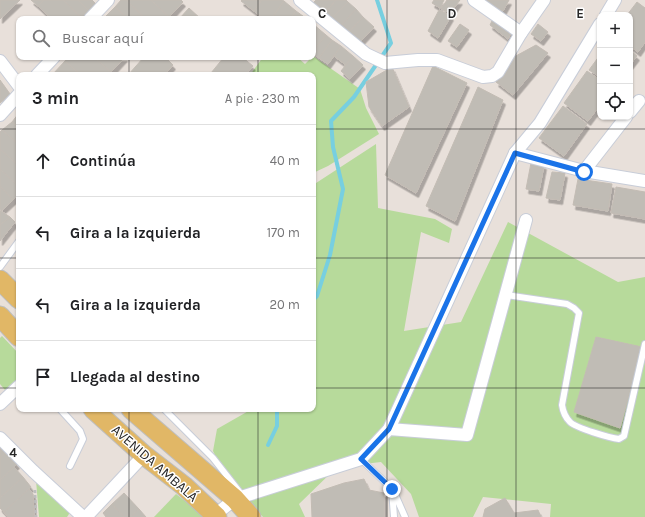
<!DOCTYPE html>
<html lang="es">
<meta charset="utf-8">
<style>
body{margin:0;font-family:Karla,sans-serif;background:#f6f6f6;color:#202124}
.controls{position:absolute;right:12px;top:12px;display:grid;overflow:hidden;border-radius:8px;box-shadow:0 1px 3px #0004}
.controls button{width:36px;height:36px;display:grid;place-items:center;padding:0;border:0;border-bottom:1px solid #e0e0e0;background:#fff;color:#202124;font:20px sans-serif}
.stop{position:absolute;width:12px;height:12px;margin:-9px;border:3px solid #1a73e8;border-radius:50%;background:#fff}
.stop.end{background:#1a73e8;border-color:#fff;box-shadow:0 1px 4px #0008}
.list{margin:0;padding:0;list-style:none}
h2{display:flex;justify-content:space-between;align-items:center;height:52px;margin:0;padding:0 16px;font-size:17px}
h2 small{font-size:13px;font-weight:400;color:#757577}
.list li{display:grid;grid-template-columns:26px 1fr auto;gap:12px;align-items:center;box-sizing:border-box;height:72px;padding:0 16px;border-top:1px solid #e0e0e0}
.list b{display:block;font-size:15px;white-space:nowrap}
.list em{font-size:13px;font-style:normal;color:#757577}
.icon{flex:none;width:22px;height:22px;fill:none;stroke:currentColor;stroke-width:2;stroke-linecap:round;stroke-linejoin:round}
.map{position:relative;flex:none;width:645px;height:517px;overflow:hidden}
.search{position:absolute;background:#fff;box-shadow:0 1px 3px #0004;left:16px;top:16px;width:300px;height:44px;display:flex;align-items:center;gap:10px;box-sizing:border-box;padding:0 14px;border-radius:8px;color:#757577;font-size:15px}
.panel{position:absolute;background:#fff;box-shadow:0 1px 3px #0004;left:16px;top:72px;width:300px;height:340px;border-radius:8px}
.map>svg:first-child{display:block}
</style>
<div class="map">
<svg width="645" height="517" viewBox="0 0 645 517">
<defs>
<filter id="shadow"><feDropShadow dx="2.5" dy="4.5" stdDeviation="0" flood-color="#0004"/></filter>
</defs>
<rect width="100%" height="100%" fill="#e8e0da"/>
<g fill="#b7da9b">
<polygon points="313,56 360,89 366,108 379,134 328,166 313,173 313,75 250,75 263,57 297,57 305,64"/>
<polygon points="376,144 378,208 435,219 452,229 449,243 421,232 404,331 461,322 508,222 618,282 645,277 645,517 550,517 551,504 483,497 473,517 419,517 411,494 381,462 337,467 299,504 305,517 263,517 228,481 213,451 217,429 252,409 313,409 313,185"/>
<polygon points="2,336 19,354 19,377 5,390 0,384 0,338"/>
<polygon points="36,480 71,511 67,517 39,517"/>
<polygon points="176,494 204,516 205,517 154,517"/>
</g>
<g fill="none" stroke-linecap="round" stroke-linejoin="round">
<g stroke="#77cfe0" stroke-width="4">
<polyline points="313,300 317,296 330,255 343,189 333,147 331,121 354,97 391,43 377,0"/>
<polyline points="268,445 277,426 277,409"/>
</g>
</g>
<g fill="#c0bcb5" stroke="#c3bcb4" filter="url(#shadow)">
<polygon points="0,0 20,0 0,19"/>
<polygon points="31,0 44,0 38,6"/>
<polygon points="44,0 63,0 83,19 52,19 38,6"/>
<polygon points="63,0 78,0 90,12 83,19"/>
<polygon points="78,0 92,0 97,5 90,12"/>
<polygon points="121,0 126,0 146,19 128,19 115,7"/>
<polygon points="126,0 151,0 169,17 168,19 146,19"/>
<polygon points="151,0 181,0 183,2 169,17"/>
<polygon points="242,0 262,0 254,11 241,1"/>
<polygon points="262,0 282,0 284,1 271,19 264,19 254,11"/>
<polygon points="316,0 336,0 325,13 313,3"/>
<polygon points="336,0 346,0 348,2 331,19 325,13"/>
<polygon points="434,0 444,0 440,8 432,3"/>
<polygon points="447,0 460,0 450,13 441,9"/>
<polygon points="483,0 509,0 503,11"/>
<polygon points="284,1 296,11 290,19 271,19"/>
<polygon points="348,2 356,9 340,27 331,19"/>
<polygon points="637,2 645,8 645,42 638,52 630,46 630,15 627,15"/>
<polygon points="115,7 128,19 109,19 106,16"/>
<polygon points="189,8 201,19 179,19"/>
<polygon points="356,9 363,17 347,34 340,27"/>
<polygon points="439,10 451,16 438,38 428,31"/>
<polygon points="296,11 307,19 290,19"/>
<polygon points="363,17 374,27 358,44 347,34"/>
<polygon points="494,17 512,30 508,39 490,25"/>
<polygon points="313,24 326,35 313,51"/>
<polygon points="460,24 469,30 457,47 448,41"/>
<polygon points="538,24 548,32 541,41 531,34"/>
<polygon points="326,35 332,40 319,58 313,53 313,51"/>
<polygon points="332,40 341,46 328,64 319,58"/>
<polygon points="536,45 548,53 513,95 496,82 514,57"/>
<polygon points="341,46 353,56 346,65 334,56"/>
<polygon points="630,50 637,56 630,65"/>
<polygon points="600,55 600,77 589,70"/>
<polygon points="353,56 363,65 350,79 341,71"/>
<polygon points="68,57 94,57 114,75 81,75 65,61"/>
<polygon points="94,57 125,57 111,72"/>
<polygon points="144,57 165,57 173,65 164,75 128,75"/>
<polygon points="224,57 242,57 253,66 245,75 213,75 211,73"/>
<polygon points="65,61 81,75 52,75"/>
<polygon points="433,66 467,83 416,193 385,175"/>
<polygon points="392,67 409,107 382,126 369,107 366,82"/>
<polygon points="587,71 600,80 600,105 588,121 564,103"/>
<polygon points="0,80 10,94 0,103"/>
<polygon points="478,87 503,100 455,221 426,206"/>
<polygon points="563,106 587,124 564,156 539,138"/>
<polygon points="19,113 19,128 12,122"/>
<polygon points="12,122 19,128 19,145 2,130"/>
<polygon points="2,130 19,145 19,166 0,149 0,132"/>
<polygon points="0,149 19,166 19,187 0,169"/>
<polygon points="531,163 544,165 539,191 526,189"/>
<polygon points="0,169 19,187 19,194 13,200 0,186"/>
<polygon points="552,172 565,173 560,200 546,198"/>
<polygon points="578,179 612,184 608,211 573,205"/>
<polygon points="0,186 13,200 1,211 0,209"/>
<polygon points="616,187 645,192 645,219 611,213"/>
<polygon points="1,211 10,217 0,225 0,212"/>
<polygon points="10,217 15,222 0,241 0,225"/>
<polygon points="596,337 642,347 620,428 574,412"/>
<polygon points="0,446 6,452 0,458"/>
<polygon points="6,452 17,464 0,480 0,458"/>
<polygon points="14,467 23,477 0,498 0,480"/>
<polygon points="23,477 31,487 4,512 0,508 0,498"/>
<polygon points="364,479 369,490 384,493 384,517 312,517 311,494 344,483"/>
<polygon points="29,489 33,494 34,517 8,517 4,512"/>
<polygon points="124,493 139,509 130,517 124,517 112,504"/>
<polygon points="505,498 514,513 538,510 541,517 483,517 485,509"/>
<polygon points="112,504 124,517 106,517 103,513"/>
<polygon points="139,509 146,517 130,517"/>
</g>
<g fill="none" stroke-linecap="round" stroke-linejoin="round">
<defs>
<g id="lane">
<polyline points="0,267 19,241"/>
<path d="M 506,295 L 567,304 L 574,308 L 579,313 L 562,405 C 563,412 565,417 570,422 C 576,428 610,438 619,439 L 624,436 L 645,344"/>
<polyline points="60,409 80,431 83,439 70,466"/>
<polyline points="164,409 213,458 242,495"/>
<polyline points="361,459 392,489 394,517"/>
<polyline points="394,492 405,517"/>
</g>
<g id="street">
<polyline points="300,0 366,54 385,63 418,60 437,60 483,77 492,76 498,72 521,33 544,0"/>
<polyline points="474,0 521,33"/>
<polyline points="606,15 615,0"/>
<polyline points="90,19 108,0"/>
<polyline points="0,61 19,86"/>
<polyline points="37,75 54,57"/>
<polyline points="630,112 639,101"/>
<polyline points="0,115 19,94"/>
<polyline points="515,153 584,171 645,181"/>
<polyline points="584,171 626,117"/>
<polyline points="0,404 19,386"/>
<polyline points="389,429 515,153 540,123 600,24"/>
<polyline points="0,438 33,471 83,517"/>
<polyline points="215,515 235,499 361,459 389,429 467,435 526,220"/>
<polyline points="86,517 144,455"/>
</g>
<g id="primary">
<polyline points="0,280 19,299"/>
<polyline points="0,316 19,337"/>
<polyline points="93,409 144,455 184,486 217,517"/>
<polyline points="131,409 235,499 251,517"/>
</g>
</defs>
<use href="#lane" stroke="#c8cdd8" stroke-width="8"/>
<use href="#street" stroke="#c8cdd8" stroke-width="14"/>
<use href="#primary" stroke="#bebebe" stroke-width="21"/>
<polyline stroke="#bebebe" stroke-width="2.5" stroke-dasharray="3 2" stroke-linecap="butt" points="35,490 36,517"/>
<use href="#lane" stroke="#fff" stroke-width="6"/>
<use href="#street" stroke="#fff" stroke-width="12"/>
<use href="#primary" stroke="#e1b766" stroke-width="19"/>
</g>
<g fill="none" stroke-linecap="round" stroke-linejoin="round">
<polyline stroke="#1a73e8" stroke-width="5" points="392,489 361,459 389,429 515,153 584,172"/>
</g>
<path fill="none" stroke="#272727" stroke-width="1" stroke-opacity="0.55" d="M 129,0 L 129,19M 258,0 L 258,19M 387,0 L 387,517M 516,0 L 516,517M 129,57 L 129,75M 258,57 L 258,75M 0,129 L 19,129M 313,129 L 645,129M 0,258 L 19,258M 313,258 L 645,258M 0,388 L 19,388M 313,388 L 645,388M 129,409 L 129,517M 258,409 L 258,517"/>
<g text-anchor="middle" stroke-width="3" stroke-linejoin="round" paint-order="stroke">
<g font-size="14" fill="#272727" stroke="#fff">
<text transform="translate(155 463) rotate(41)" y="5">AVENIDA AMBALÁ</text>
</g>
</g>
<g font-size="13" text-anchor="middle" font-weight="bold" fill="#272727" stroke="#fff" stroke-width="3" stroke-linejoin="round" paint-order="stroke">
<text x="322" y="18">C</text>
<text x="452" y="18">D</text>
<text x="580" y="18">E</text>
<text x="13" y="457">4</text>
</g>
</svg>
<div class="controls">
<button>+</button>
<button>−</button>
<button><svg class="icon" aria-label="locate" viewBox="0 0 24 24"><circle cx="12" cy="12" r="6"/><path d="M12 2v4M12 18v4M2 12h4M18 12h4"/></svg></button>
</div>
<div class="stop" style="left:584px;top:172px"></div>
<div class="stop end" style="left:392px;top:489px"></div>
<div class="search"><svg class="icon" aria-label="search" viewBox="0 0 24 24"><circle cx="10" cy="10" r="6"/><path d="M15 15l6 6"/></svg>Buscar aquí</div>
<section class="panel">
<h2>3 min<small>A pie · 230 m</small></h2>
<ul class="list">
<li><svg class="icon" aria-label="ahead" viewBox="0 0 24 24"><path d="M12 20V5M6 11l6-6 6 6"/></svg><div><b>Continúa</b></div><em>40 m</em></li>
<li><svg class="icon" aria-label="left" viewBox="0 0 24 24"><path d="M17 20v-9H6M10 6l-5 5 5 5"/></svg><div><b>Gira a la izquierda</b></div><em>170 m</em></li>
<li><svg class="icon" aria-label="left" viewBox="0 0 24 24"><path d="M17 20v-9H6M10 6l-5 5 5 5"/></svg><div><b>Gira a la izquierda</b></div><em>20 m</em></li>
<li><svg class="icon" aria-label="arrive" viewBox="0 0 24 24"><path d="M6 21V4h12l-3 4 3 4H6"/></svg><div><b>Llegada al destino</b></div></li>
</ul>
</section>
</div>
